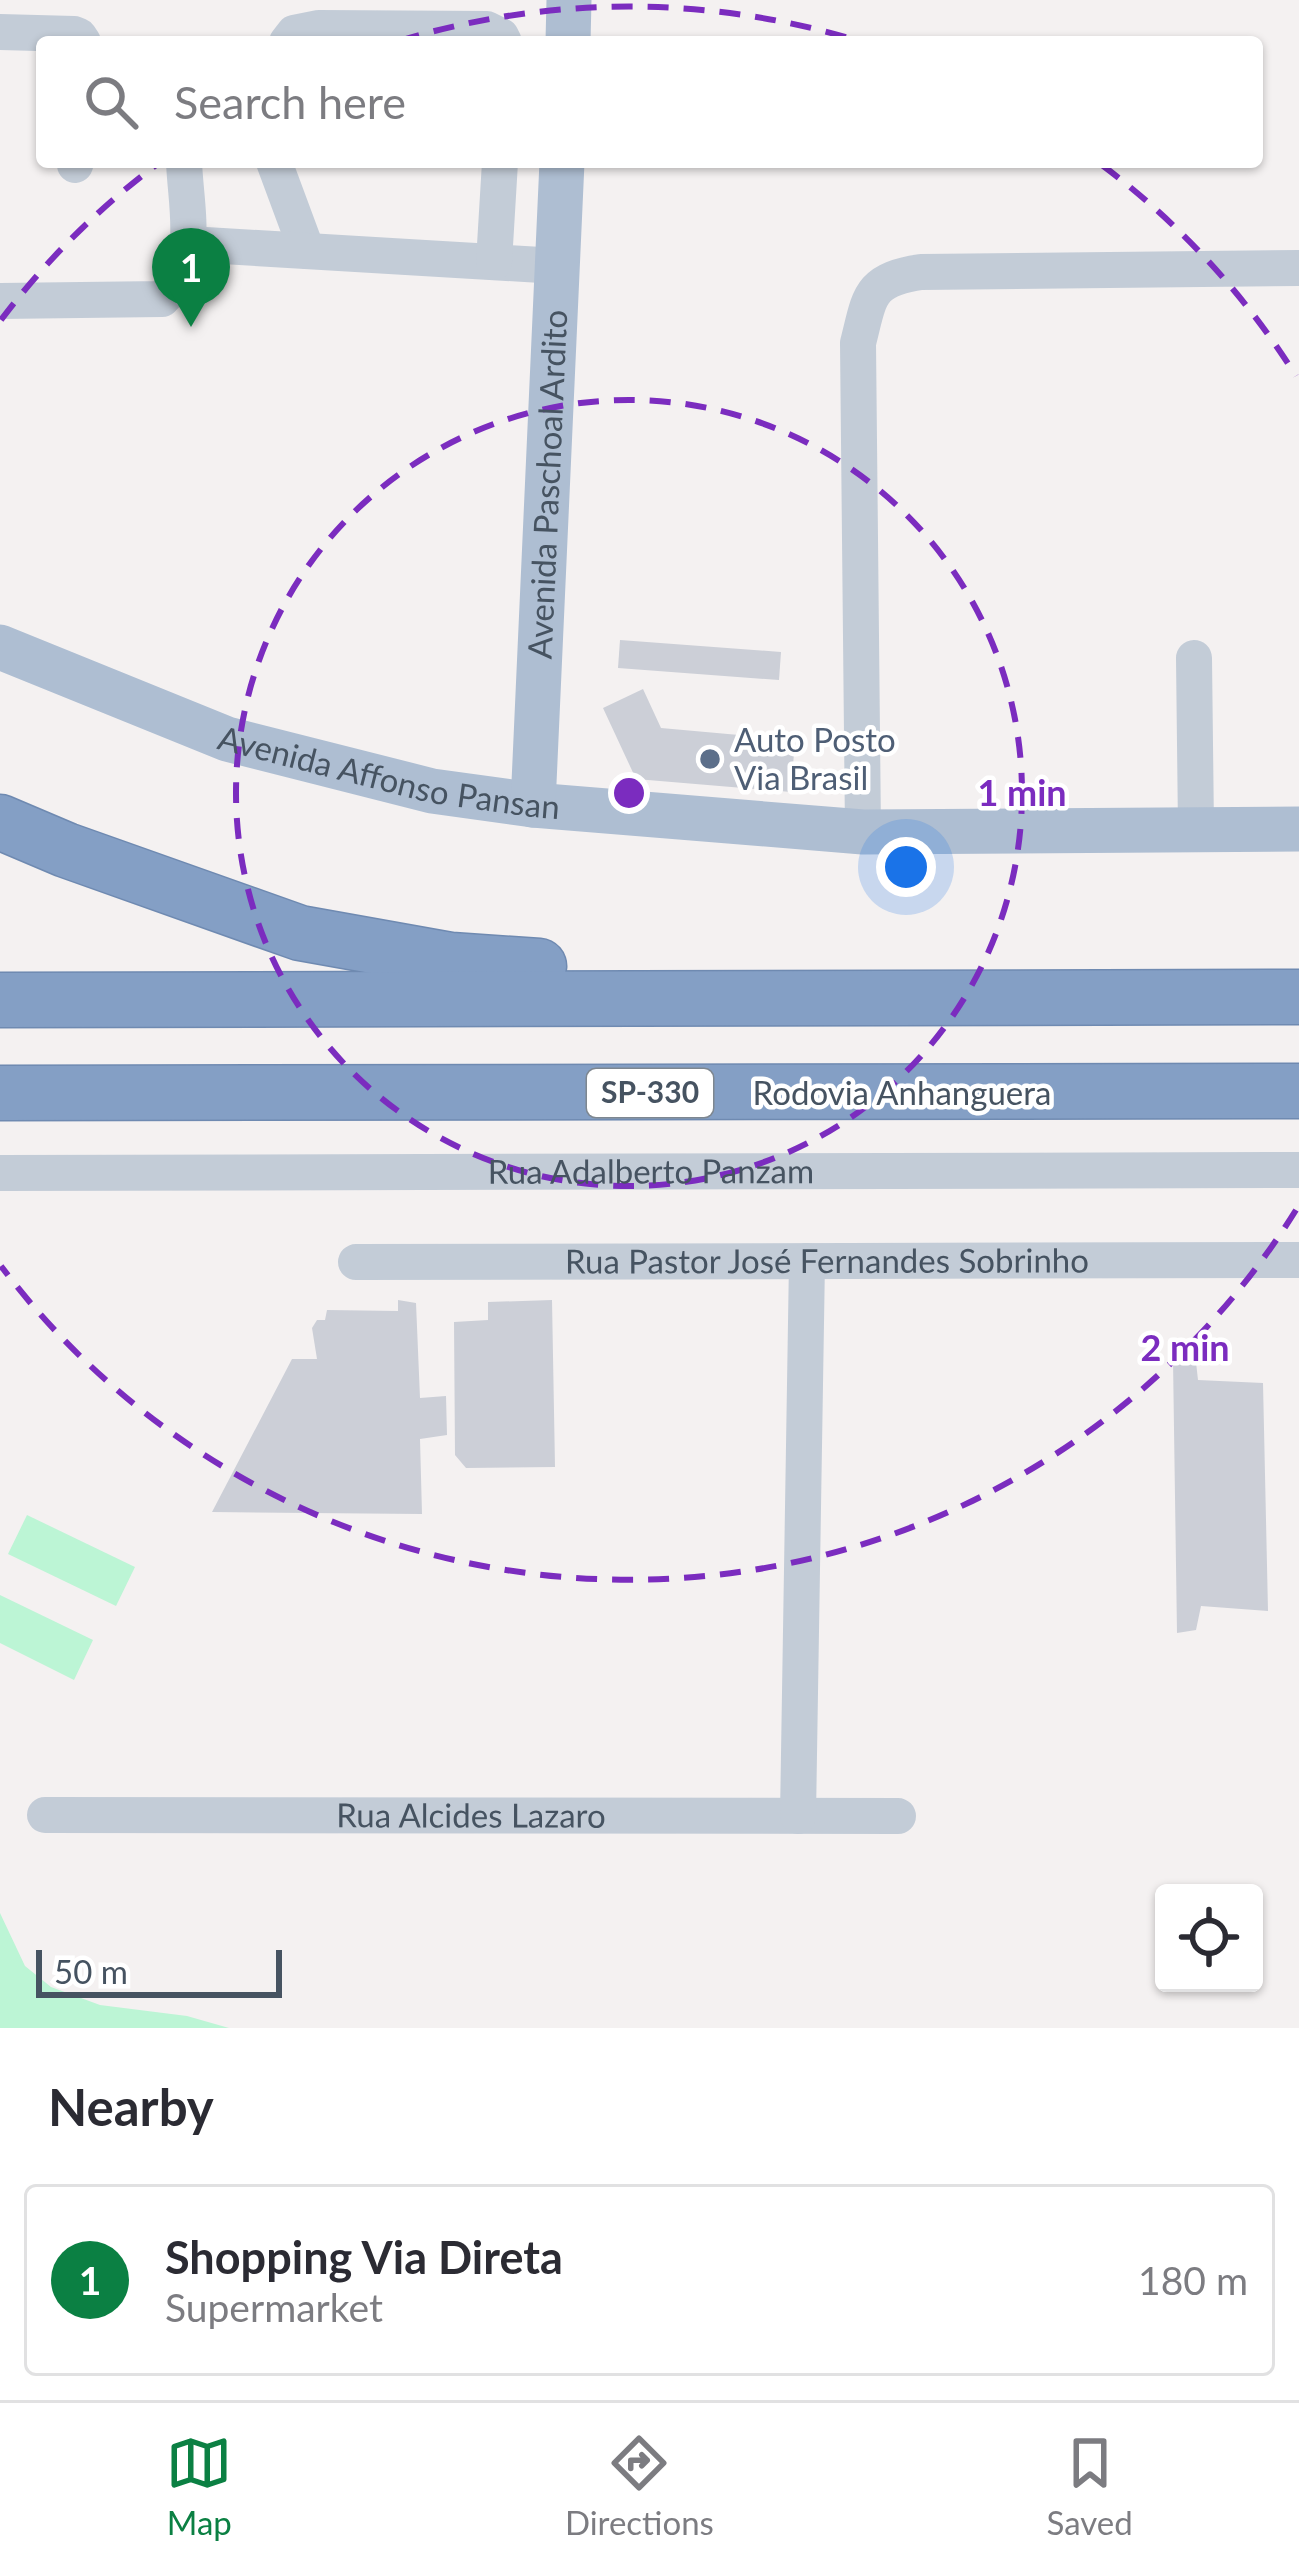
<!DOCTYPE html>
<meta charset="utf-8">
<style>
body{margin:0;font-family:Lato,sans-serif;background:#f2f2f3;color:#2b2b33}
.controls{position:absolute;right:36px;bottom:36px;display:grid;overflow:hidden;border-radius:12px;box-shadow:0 3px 9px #0004}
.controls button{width:108px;height:108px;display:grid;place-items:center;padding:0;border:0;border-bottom:3px solid #e1e1e2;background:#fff;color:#2b2b33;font:60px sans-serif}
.scale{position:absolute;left:36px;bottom:30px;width:246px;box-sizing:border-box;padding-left:12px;border:6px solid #465361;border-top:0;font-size:33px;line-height:42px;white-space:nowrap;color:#465361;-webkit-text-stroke:9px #fff;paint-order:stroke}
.you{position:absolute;left:906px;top:867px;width:42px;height:42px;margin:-30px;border:9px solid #fff;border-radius:50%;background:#1a73e8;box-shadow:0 0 0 18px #1a73e833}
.badge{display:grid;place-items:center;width:78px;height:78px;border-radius:50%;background:#0b8043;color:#fff;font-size:39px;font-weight:700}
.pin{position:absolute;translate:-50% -99px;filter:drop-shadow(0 3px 6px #0008)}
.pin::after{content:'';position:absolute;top:63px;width:42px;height:36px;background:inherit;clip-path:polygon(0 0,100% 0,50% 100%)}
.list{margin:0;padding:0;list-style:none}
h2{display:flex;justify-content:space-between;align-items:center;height:156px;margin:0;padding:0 48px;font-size:51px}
h2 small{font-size:39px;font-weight:400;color:#7c7c81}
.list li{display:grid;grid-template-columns:78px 1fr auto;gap:36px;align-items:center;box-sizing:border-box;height:192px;margin:0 24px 24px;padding:0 24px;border:3px solid #e1e1e2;border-radius:12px}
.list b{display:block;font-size:45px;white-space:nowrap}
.list p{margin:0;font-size:39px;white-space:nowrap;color:#7c7c81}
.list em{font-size:39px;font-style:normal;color:#7c7c81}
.icon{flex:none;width:66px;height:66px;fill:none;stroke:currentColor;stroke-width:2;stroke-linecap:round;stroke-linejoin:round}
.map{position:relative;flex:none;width:1299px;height:2028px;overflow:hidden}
.search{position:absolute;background:#fff;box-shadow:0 3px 9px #0004;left:36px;right:36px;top:36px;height:132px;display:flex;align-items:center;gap:30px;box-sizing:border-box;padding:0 42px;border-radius:12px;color:#7c7c81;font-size:45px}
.sheet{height:372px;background:#fff}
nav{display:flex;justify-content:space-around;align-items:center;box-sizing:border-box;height:168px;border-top:3px solid #e1e1e2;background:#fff;font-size:33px;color:#7c7c81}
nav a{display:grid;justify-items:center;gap:6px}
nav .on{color:#0b8043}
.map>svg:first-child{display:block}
</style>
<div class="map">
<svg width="1299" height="2028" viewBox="0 0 1299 2028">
<rect width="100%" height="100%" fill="#f4f1f1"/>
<g fill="#bcf5d5">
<polygon points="27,1515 135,1567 116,1606 8,1554"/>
<polygon points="0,1595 93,1640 74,1680 0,1643"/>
<polygon points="0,1913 25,1966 51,1987 100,2005 187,2016 229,2028 0,2028"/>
</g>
<g fill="#cccfd7">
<polygon points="620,640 781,652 779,680 618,668"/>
<polygon points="643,689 661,728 795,740 791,792 636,779 603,708"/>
<polygon points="398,1300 416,1303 420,1398 446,1396 447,1435 420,1439 422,1514 212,1512 292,1359 317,1359 312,1328 317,1320 325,1320 327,1310 398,1311"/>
<polygon points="552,1300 555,1467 466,1468 455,1455 454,1322 488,1320 488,1302"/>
<polygon points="1173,1360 1196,1362 1198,1380 1263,1383 1268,1611 1201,1606 1196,1630 1177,1633"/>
</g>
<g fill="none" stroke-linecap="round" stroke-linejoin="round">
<defs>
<g id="highway">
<polyline points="0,822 66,850 300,933 451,960 539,966"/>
<polyline points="0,1000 1299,997"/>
<polyline points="0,1093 1299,1091"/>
</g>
</defs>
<use href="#highway" stroke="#6f8ab1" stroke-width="57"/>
<g stroke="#c3ccd7" stroke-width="36">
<polyline points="0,32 74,34 79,36 83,42"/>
<polyline points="287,42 294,33 319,28 487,29 501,36 504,42"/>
<polyline points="274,162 307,251"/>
<polyline points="75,165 76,162"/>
<polyline points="189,244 558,266"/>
<polyline points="494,262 500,162"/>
<path d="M 0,301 L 162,299 C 201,261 186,211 184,162"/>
<polyline points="1194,658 1196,829"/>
<path d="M 863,832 L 858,343 C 870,296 868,280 921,272 L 1299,268"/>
<path id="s1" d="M 0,1173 L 1299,1170"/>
<path id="s2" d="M 356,1262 L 1299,1260"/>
<path id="s3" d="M 45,1815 L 898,1816"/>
<polyline points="798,1816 807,1261"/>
</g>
<g stroke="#aebed2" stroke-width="45">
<polyline points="568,42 569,0"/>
<path id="s4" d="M 0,647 L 227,739 L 432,791 L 533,805 L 863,832 L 1299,829"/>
<path id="s5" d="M 533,805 L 562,162"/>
</g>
<use href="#highway" stroke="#849fc5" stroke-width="54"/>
</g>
<g fill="none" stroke="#7b2cbf" stroke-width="6" stroke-dasharray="21 15">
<circle cx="629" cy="793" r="393"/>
<path d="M1296 1210A786 786 0 0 1 1 1266M1 320A786 786 0 0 1 156 165M399 41A786 786 0 0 1 859 41M1102 165A786 786 0 0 1 1296 376"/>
</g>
<circle fill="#5c6f8a" stroke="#fff" stroke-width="4.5" cx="710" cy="759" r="12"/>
<g text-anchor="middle" stroke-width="9" stroke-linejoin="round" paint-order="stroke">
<rect fill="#fff" stroke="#7e8790" stroke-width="3" x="587" y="1069" width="126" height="48" rx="9"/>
<g font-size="30" font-weight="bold" fill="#465361">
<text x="650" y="1103">SP-330</text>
</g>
<g font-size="33" fill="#465361" stroke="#fff">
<text dy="12" stroke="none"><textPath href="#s5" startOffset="321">Avenida Paschoal Ardito</textPath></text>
<text dy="12" stroke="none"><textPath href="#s4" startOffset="411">Avenida Affonso Pansan</textPath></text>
<text x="902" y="1105">Rodovia Anhanguera</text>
<text dy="12" stroke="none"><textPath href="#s1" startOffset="651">Rua Adalberto Panzam</textPath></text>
<text dy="12" stroke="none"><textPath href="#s2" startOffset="471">Rua Pastor José Fernandes Sobrinho</textPath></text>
<text dy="12" stroke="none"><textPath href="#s3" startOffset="426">Rua Alcides Lazaro</textPath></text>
</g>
<g font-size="33" fill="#4e5e75" stroke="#fff" text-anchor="start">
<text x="734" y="752">Auto Posto<tspan x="734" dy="38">Via Brasil</tspan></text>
</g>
</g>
<circle cx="629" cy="793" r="18" fill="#7b2cbf" stroke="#fff" stroke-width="6"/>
<g font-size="36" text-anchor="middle" font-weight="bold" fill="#7b2cbf" stroke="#fff" stroke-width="9" stroke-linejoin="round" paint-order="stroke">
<text x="1022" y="806">1 min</text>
<text x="1185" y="1361">2 min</text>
</g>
</svg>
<div class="controls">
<button><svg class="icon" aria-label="locate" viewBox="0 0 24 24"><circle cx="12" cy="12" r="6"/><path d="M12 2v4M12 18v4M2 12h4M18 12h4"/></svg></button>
</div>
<div class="scale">50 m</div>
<div class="you"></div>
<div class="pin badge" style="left:191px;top:327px">1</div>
<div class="search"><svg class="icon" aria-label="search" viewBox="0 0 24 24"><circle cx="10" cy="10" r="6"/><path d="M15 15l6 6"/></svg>Search here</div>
</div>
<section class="sheet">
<h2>Nearby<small></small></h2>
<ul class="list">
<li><span class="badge">1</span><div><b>Shopping Via Direta</b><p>Supermarket</p></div><em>180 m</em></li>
</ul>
</section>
<nav>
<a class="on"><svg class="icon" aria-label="map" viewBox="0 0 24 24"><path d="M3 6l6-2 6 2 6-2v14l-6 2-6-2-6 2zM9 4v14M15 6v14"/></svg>Map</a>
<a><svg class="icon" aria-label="directions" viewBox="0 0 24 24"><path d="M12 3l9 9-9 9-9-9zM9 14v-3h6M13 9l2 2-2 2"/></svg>Directions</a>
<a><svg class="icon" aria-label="saved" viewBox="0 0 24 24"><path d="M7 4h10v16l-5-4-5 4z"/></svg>Saved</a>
</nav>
